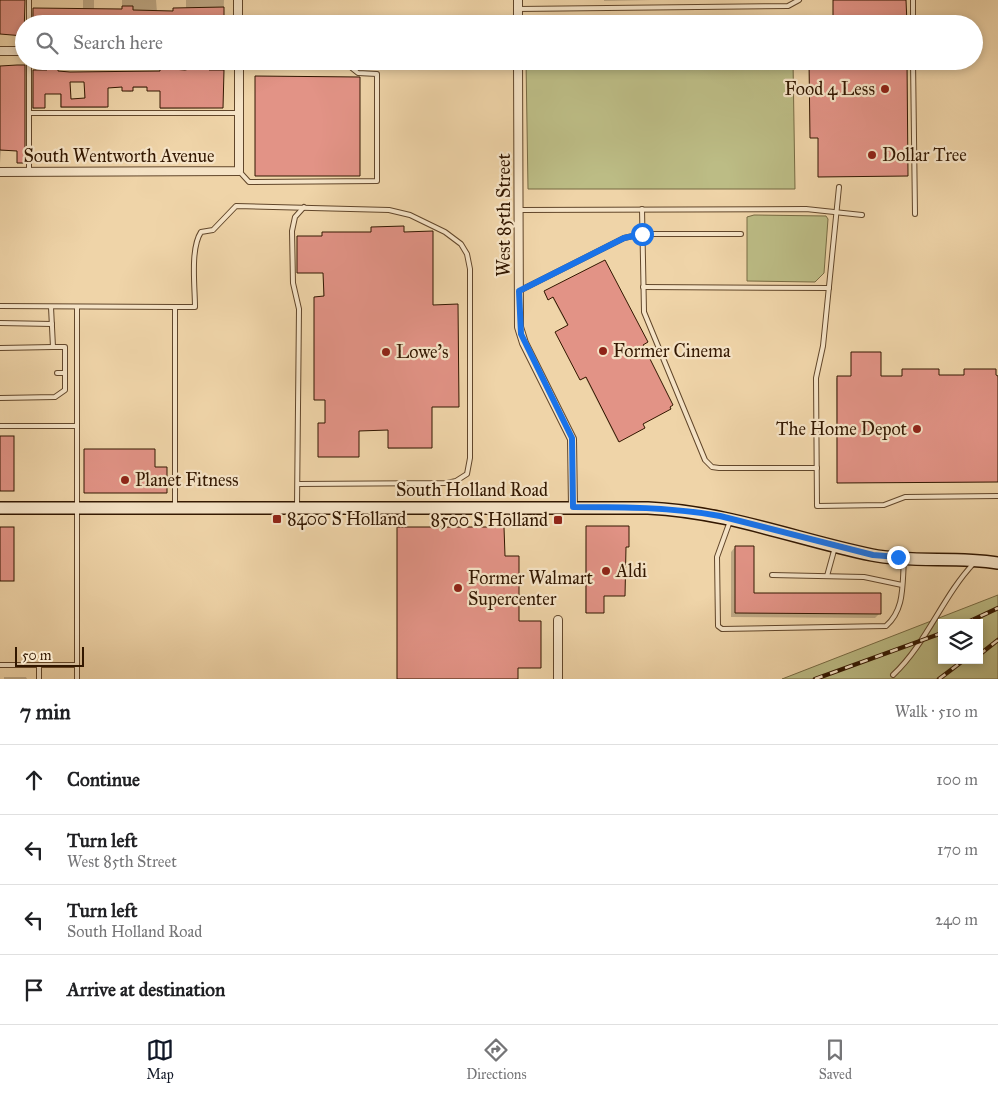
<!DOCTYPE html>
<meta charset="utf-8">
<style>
body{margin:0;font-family:"IM FELL Great Primer",serif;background:#f2f2f2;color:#202124}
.controls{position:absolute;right:15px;bottom:15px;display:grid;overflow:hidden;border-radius:0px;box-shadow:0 2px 8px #0003}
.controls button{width:45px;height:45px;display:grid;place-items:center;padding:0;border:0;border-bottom:1px solid #e0e0e0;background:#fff;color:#202124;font:25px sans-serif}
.scale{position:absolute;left:15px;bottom:12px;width:69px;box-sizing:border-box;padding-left:5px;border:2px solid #321700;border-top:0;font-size:14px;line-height:18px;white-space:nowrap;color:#321700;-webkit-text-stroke:4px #f5e3c6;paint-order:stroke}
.stop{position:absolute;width:15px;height:15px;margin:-11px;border:4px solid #1a73e8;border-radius:50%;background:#fff}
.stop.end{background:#1a73e8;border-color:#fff;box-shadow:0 1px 5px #0008}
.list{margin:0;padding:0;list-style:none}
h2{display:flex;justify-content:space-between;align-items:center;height:65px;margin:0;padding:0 20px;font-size:21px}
h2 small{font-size:16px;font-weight:400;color:#757577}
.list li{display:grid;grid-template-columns:32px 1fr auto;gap:15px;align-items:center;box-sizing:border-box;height:70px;padding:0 20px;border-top:1px solid #e0e0e0}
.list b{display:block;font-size:19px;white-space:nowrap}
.list p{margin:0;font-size:16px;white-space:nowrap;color:#757577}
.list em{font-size:16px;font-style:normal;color:#757577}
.icon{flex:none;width:28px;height:28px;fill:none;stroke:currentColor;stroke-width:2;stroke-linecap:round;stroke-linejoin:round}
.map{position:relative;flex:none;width:998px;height:679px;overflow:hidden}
.search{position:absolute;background:#fff;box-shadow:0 2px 8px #0003;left:15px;right:15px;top:15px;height:55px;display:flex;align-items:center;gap:12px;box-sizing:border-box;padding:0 18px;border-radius:28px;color:#757577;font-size:19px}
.sheet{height:345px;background:#fff}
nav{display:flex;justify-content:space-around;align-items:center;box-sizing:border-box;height:70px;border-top:1px solid #e0e0e0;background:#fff;font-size:14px;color:#757577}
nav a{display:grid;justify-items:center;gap:2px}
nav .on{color:#111827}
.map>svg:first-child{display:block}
</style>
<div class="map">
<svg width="998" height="679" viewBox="0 0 998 679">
<rect width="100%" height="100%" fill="#efd4a8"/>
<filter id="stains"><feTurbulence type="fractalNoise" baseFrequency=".004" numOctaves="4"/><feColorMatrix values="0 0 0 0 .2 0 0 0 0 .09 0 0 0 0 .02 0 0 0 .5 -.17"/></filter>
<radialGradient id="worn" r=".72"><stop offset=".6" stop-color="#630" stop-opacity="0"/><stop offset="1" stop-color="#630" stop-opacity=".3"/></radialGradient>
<g fill="#bcbc85" stroke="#776a42" fill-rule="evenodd">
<polygon points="780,17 787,24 526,24 526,20"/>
<polygon points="526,61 793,61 795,189 528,189"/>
<polygon points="754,215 826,216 828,219 824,273 815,282 747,281 747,217"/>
<path d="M 998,595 L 998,679 L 782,679 ZM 942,623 L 979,623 L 979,660 L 942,660 Z"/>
</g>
<g fill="#0003" fill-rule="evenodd">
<polygon points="83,0 94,0 94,10 122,10 122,0 156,0 157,12 186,10 186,0 224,0 223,24 31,24 33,9 83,9"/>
<polygon points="604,0 652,0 604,1"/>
<polygon points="809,61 906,61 906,176 818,177 818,138 810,138"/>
<polygon points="0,67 17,151 1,151 0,163"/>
<path d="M 206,68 L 221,108 L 160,109 L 160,91 L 147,91 L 147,88 L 132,88 L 131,92 L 122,91 L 122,87 L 107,88 L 106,108 L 60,108 L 60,94 L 43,94 L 43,108 L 32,109 L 33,71 L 57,69 L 57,73 L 159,72 L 160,69 L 185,71 L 188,69 ZM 69,82 L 84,82 L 84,100 L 69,99 Z"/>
<polygon points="255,78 358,176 255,176"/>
<polygon points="322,233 403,233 432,306 457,407 430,407 430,448 388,449 388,430 358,431 357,457 318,457 318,425 325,425 325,400 314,400 314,298 323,298 323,273 297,273 297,238 322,237"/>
<polygon points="604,262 641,345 643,429 618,442 585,377 580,380 556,334 568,327 552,297 548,300 544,293"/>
<polygon points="851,354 880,377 902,377 902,371 938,376 964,376 964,370 998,378 998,482 837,483 836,378 851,377"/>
<polygon points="586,527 628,547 624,547 602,596 602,613 585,613"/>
<polygon points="398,529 503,557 518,622 540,668 517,668 517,679 397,679"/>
<polygon points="735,547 752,594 880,613 875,618 731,617 731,552"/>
<polygon points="26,677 27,679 4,679 4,677"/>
</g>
<g fill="#e29386" stroke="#321700" fill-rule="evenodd">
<polygon points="0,0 25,0 24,36 0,34"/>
<polygon points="833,0 906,0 907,24 833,24"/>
<polygon points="122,6 133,6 133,10 173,11 173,8 224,7 224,24 33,24 33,8 122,9"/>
<polygon points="809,61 907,61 908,176 818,177 818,138 810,138"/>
<polygon points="17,65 25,65 25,163 17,163 17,151 0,150 0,66"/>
<path d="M 47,67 L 58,67 L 58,71 L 70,72 L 160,71 L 160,68 L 185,70 L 198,67 L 206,67 L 209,70 L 224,70 L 223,108 L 160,108 L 160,91 L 147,91 L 147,87 L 133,87 L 133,91 L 122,91 L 122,87 L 108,88 L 108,107 L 61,107 L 61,94 L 45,94 L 45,108 L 33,108 L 33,70 L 47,70 ZM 70,82 L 84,82 L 85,98 L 71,99 Z"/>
<polygon points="255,76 360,77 360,176 255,176"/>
<polygon points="404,226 404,232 433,231 433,305 458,304 459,407 432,407 432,448 388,448 388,430 359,431 359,457 318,457 318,423 325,423 325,400 314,400 314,297 324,296 323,273 297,273 297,236 322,236 322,232 371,232 371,227"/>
<polygon points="605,260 648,342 643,345 673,405 670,407 671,409 643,424 645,428 619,442 586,377 580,380 555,332 568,325 553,297 548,300 544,291"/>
<polygon points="851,352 881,352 881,376 902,376 902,369 939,369 939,375 964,375 964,369 996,369 996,375 998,376 998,482 837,483 837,376 851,376"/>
<rect x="0" y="436" width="14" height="55"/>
<polygon points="84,449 155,449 155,467 167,467 167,493 84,493"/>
<polygon points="586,526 629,526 629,547 626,547 625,596 604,596 604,613 586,613"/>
<rect x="0" y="527" width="14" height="54"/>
<polygon points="397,527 504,527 505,556 519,556 519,621 541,621 541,668 518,668 518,679 397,679"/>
<polygon points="735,546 754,546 754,593 881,593 881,614 735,613"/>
</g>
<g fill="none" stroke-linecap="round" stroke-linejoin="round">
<defs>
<g id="lane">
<polyline points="29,0 29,24"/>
<polyline points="913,0 913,24"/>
<polyline points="518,9 788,6 799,0"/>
<polyline points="29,61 29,172"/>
<polyline points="913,61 915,214"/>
<polyline points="29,113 239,113"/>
<polyline points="239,171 249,182 377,181 377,74 358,73 343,61"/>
<polyline points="839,187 823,346 816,378 817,506 884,505 905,497 998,496"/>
<polyline points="642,209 644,312 705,460 712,467 719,468 817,468"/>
<polyline points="519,210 806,209 862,215"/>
<polyline points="643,287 829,288"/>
<polyline points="519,291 624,238 642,234 741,234"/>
<polyline points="0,306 175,307"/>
<polyline points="77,307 77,679"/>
<polyline points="0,323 52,324"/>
<polyline points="0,348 53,347"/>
<polyline points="57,373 65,373"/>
<polyline points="0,398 55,397 65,390 65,347 53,347 51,307"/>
<polyline points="0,426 77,426"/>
<polyline points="297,505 299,309 293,283 292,231 295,217 304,207"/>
<path d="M 175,506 L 175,307 L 195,307 C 195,287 190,249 201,232 L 213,230 L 236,206 L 389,210 L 410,215 L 445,232 L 461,244 L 467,254 L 470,269 L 470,458 L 467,474 L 456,481 L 447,483 L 298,484"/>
<path d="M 730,521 L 717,557 L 718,626 L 722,629 L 886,626 C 905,609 902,585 904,561"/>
<polyline points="772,575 864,577 902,585"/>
<polyline points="827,576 835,547"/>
<polyline points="0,665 77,665"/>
<path d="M 893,675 C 927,643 942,597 974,563"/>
<polyline points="39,679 39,665"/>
</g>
<g id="street">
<polyline points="238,0 238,24"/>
<polyline points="518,0 518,24"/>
<polyline points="0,51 24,51"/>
<polyline points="518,61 519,327 524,343 572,439 573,507"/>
<polyline points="0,172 239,171 239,61"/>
<polyline points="558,620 558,679"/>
</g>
<path id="secondary" d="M 0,508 L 648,508 C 729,512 795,539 872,555 C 913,563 957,556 998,563"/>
</defs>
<use href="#lane" stroke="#61462a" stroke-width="6"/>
<use href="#street" stroke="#61462a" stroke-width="10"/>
<use href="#secondary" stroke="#321700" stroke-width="14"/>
<use href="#lane" stroke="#f5e3c6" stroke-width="4"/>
<use href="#street" stroke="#f5e3c6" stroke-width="8"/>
<use href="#secondary" stroke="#f5e3c6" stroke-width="11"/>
<defs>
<g id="rail">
<polyline points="966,623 998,608"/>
<polyline points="979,655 998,640"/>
<polyline points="815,679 942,633"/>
<polyline points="939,679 964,660"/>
</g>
</defs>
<use href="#rail" stroke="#321700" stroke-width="4.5"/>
<use href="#rail" stroke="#f5e3c6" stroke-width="2.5" stroke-dasharray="8" stroke-linecap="butt"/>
</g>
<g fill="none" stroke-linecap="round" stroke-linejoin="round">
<path stroke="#1a73e8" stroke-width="6" d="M 642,234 L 624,238 L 519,291 L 521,334 L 572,438 L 573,507 C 622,507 671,507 720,516 L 873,555 L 898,557"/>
</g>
<g fill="#8f2418" stroke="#f5e3c6" stroke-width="2">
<circle cx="885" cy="89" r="5"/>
<circle cx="872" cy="155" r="5"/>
<circle cx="603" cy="351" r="5"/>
<circle cx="386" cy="352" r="5"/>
<circle cx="917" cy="429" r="5"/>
<circle cx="125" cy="480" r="5"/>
<rect x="272" y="514" width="10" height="10" rx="2.5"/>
<rect x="553" y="515" width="10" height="10" rx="2.5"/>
<circle cx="606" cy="571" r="5"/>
<circle cx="458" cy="588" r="5"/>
</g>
<g text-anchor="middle" stroke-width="4.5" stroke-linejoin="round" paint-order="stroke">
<g font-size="18" fill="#321700" stroke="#f5e3c6" text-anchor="start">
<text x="875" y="95" text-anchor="end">Food 4 Less</text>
<text x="882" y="161">Dollar Tree</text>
<text x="613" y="357">Former Cinema</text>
<text x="396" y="358">Lowe's</text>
<text x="907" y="435" text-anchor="end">The Home Depot</text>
<text x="135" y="486">Planet Fitness</text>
<text x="287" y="525">8400 S Holland</text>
<text x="548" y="526" text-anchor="end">8500 S Holland</text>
<text x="616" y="577">Aldi</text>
<text x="468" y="584">Former Walmart<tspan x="468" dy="21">Supercenter</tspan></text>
</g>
<g font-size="18" fill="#321700" stroke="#f5e3c6">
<text x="119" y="162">South Wentworth Avenue</text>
<text transform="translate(504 215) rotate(-90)" y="6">West 85th Street</text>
<text x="472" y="496">South Holland Road</text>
</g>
</g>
<rect width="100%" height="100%" filter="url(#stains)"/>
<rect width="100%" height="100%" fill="url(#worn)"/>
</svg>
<div class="controls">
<button><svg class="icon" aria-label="layers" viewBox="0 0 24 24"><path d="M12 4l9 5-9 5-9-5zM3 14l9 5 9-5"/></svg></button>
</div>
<div class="scale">50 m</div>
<div class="stop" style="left:642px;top:234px"></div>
<div class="stop end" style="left:898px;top:557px"></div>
<div class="search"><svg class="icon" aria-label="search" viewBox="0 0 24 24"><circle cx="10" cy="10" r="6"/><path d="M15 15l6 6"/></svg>Search here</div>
</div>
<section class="sheet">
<h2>7 min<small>Walk · 510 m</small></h2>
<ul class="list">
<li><svg class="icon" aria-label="ahead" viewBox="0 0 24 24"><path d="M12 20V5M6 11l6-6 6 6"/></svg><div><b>Continue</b></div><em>100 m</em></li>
<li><svg class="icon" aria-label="left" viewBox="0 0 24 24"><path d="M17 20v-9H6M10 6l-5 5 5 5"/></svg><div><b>Turn left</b><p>West 85th Street</p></div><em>170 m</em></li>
<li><svg class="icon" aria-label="left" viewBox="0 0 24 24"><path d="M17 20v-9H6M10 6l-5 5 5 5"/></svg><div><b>Turn left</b><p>South Holland Road</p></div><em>240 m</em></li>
<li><svg class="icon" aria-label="arrive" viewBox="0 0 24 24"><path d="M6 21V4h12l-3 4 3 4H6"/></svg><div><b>Arrive at destination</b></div></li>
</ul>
</section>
<nav>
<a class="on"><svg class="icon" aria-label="map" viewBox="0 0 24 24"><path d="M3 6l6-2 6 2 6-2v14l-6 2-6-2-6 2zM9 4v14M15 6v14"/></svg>Map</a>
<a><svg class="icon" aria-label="directions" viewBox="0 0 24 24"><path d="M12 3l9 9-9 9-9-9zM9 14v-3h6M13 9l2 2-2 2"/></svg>Directions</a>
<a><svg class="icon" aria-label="saved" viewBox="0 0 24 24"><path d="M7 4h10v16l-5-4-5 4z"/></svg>Saved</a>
</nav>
